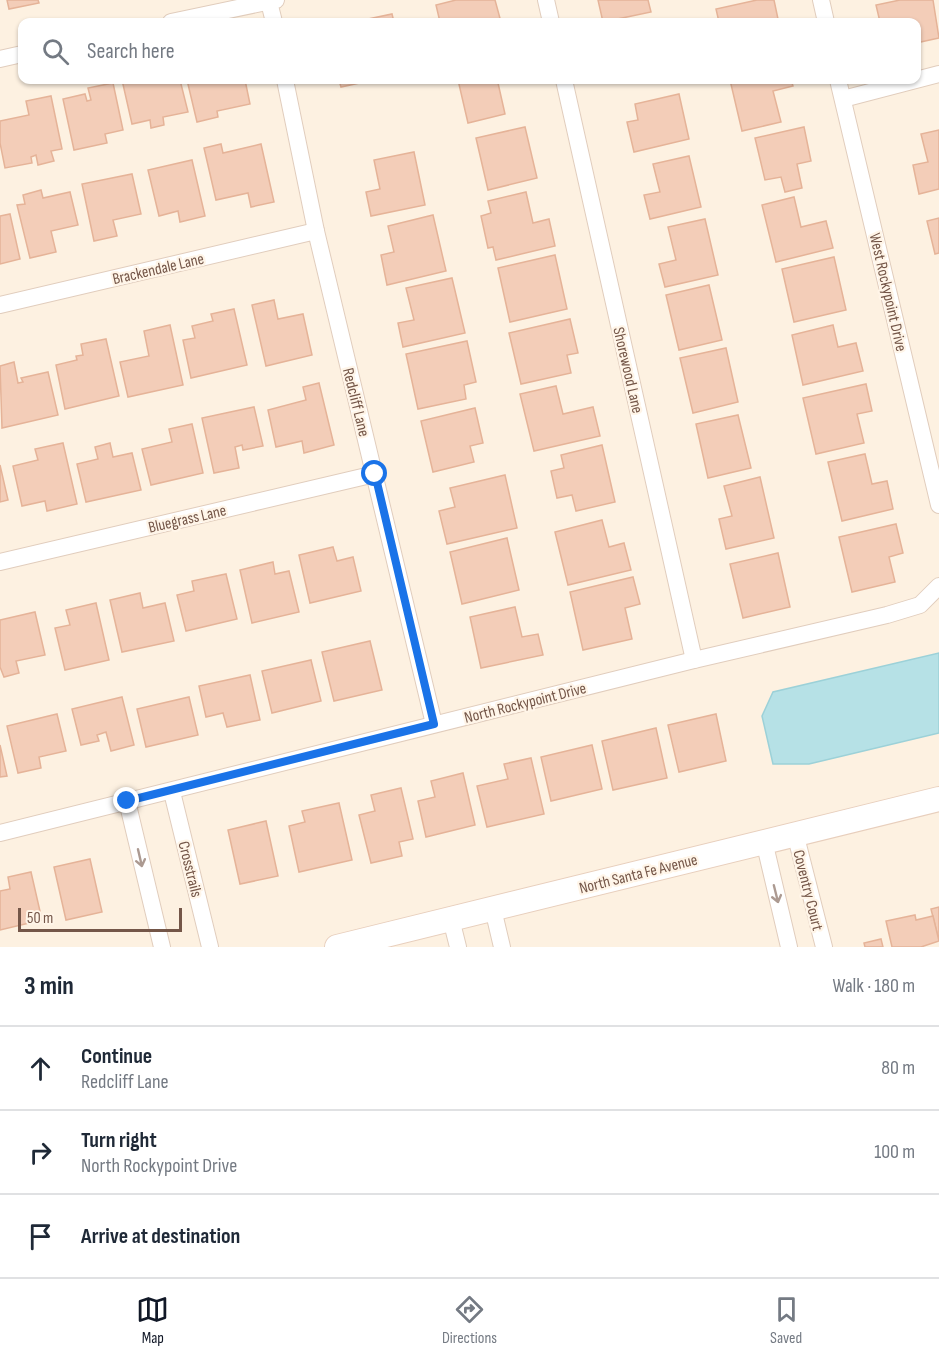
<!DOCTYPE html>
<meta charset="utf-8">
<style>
body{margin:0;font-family:"Sofia Sans Condensed",sans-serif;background:#f6f6f7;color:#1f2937}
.scale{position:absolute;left:18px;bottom:15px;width:164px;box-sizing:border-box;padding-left:6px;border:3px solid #745648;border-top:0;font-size:16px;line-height:21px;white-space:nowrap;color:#745648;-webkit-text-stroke:4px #fff5e8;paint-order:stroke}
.stop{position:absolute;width:18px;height:18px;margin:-14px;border:4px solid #1a73e8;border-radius:50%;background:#fff}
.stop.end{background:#1a73e8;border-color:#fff;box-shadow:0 2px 6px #0008}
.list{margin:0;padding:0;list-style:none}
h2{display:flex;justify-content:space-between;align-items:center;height:78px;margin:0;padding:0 24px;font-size:26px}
h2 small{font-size:20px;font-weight:400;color:#747a83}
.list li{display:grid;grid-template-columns:39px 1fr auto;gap:18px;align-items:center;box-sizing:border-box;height:84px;padding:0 24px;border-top:2px solid #e0e1e3}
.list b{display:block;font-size:22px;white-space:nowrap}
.list p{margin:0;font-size:20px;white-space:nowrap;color:#747a83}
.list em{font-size:20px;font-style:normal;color:#747a83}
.icon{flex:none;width:33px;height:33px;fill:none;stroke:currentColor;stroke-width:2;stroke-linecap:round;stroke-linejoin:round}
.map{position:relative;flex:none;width:939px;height:947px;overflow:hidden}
.search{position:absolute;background:#fff;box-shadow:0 2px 4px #0004;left:18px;right:18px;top:18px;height:66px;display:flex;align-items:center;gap:15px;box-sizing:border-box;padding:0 21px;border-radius:12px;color:#747a83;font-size:22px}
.sheet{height:330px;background:#fff}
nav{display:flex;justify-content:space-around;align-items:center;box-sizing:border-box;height:84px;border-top:2px solid #e0e1e3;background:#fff;font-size:16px;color:#747a83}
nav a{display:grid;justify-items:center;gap:3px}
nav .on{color:#111827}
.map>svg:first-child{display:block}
</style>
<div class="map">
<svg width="939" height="947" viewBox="0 0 939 947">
<rect width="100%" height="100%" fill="#fdf1e1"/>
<polygon fill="#b6e1e6" stroke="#9cd1d8" stroke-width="1.5" points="939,653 939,733 809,764 773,764 762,716 773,692"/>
<g fill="#f3cdb8" stroke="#e5b398" stroke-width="1.5">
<polygon points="7,0 38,0 39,3 9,9"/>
<polygon points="456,0 495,0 501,22 440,22 436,5"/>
<polygon points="598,0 648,0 651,12 603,22"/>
<polygon points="757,0 774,0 778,19 765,22 719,22 716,9"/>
<polygon points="900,0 933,0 939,38 916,43 916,22 880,22 876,5"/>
<polygon points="392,14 394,22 354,22"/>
<polygon points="122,80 180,80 188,112 163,117 164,125 151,128 150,120 132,124"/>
<polygon points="187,80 245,80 250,104 217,111 218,117 197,122"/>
<polygon points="339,80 373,80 341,87"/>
<polygon points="458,80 514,80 498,83 505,114 468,123"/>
<polygon points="730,80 791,80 793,86 773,91 781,122 742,131"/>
<polygon points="113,83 123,130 105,134 107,143 74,150 63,99 85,94 87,101 91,100 88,88"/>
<polygon points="679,94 689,139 634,152 627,122 638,120 635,104"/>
<polygon points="51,96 62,149 51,151 54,161 38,165 36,155 31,157 32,163 5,168 0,143 0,121 29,115 26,101"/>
<polygon points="525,127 537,178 488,190 476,138"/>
<polygon points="804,127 811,161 797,164 802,188 785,192 781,177 765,180 755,138"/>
<polygon points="939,130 939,189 919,194 913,165 928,162 921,134"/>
<polygon points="221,144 223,153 261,144 274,202 251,207 248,193 216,200 204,148"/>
<polygon points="414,152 425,205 371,216 366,192 380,189 374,160"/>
<polygon points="689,156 701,207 650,219 644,195 660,192 653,164"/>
<polygon points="192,160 205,216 180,222 178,211 159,216 148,170"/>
<polygon points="132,174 141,214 113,220 117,236 94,241 82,184"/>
<polygon points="41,190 43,198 70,192 78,225 51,231 56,252 30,258 17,205 25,204 23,195"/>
<polygon points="526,192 533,223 549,219 555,246 496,260 493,247 488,248 481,216 491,213 488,201"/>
<polygon points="794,197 801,227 826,221 833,248 776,262 762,205"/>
<polygon points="10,214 20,259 0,264 0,216"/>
<polygon points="433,215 446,271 387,285 381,255 394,252 388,226"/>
<polygon points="939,218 939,253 935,254 927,221"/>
<polygon points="705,219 718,275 665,287 659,264 676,260 668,227"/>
<polygon points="555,255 567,309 510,322 498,268"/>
<polygon points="834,257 846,310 794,322 782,269"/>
<polygon points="452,278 465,333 403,347 398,323 414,320 406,288"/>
<polygon points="709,285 722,340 679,350 666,295"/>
<polygon points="274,300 278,319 303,314 312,355 266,366 252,305"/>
<polygon points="234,309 247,365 191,378 183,340 195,338 192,326 213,321 211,314"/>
<polygon points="570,319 578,353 567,355 571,373 521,384 509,333"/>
<polygon points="170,325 183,385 128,397 120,362 149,356 144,331"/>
<polygon points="833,325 838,347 856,343 863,371 803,385 792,335"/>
<polygon points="106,339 119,396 65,409 56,365 77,360 76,356 83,355 81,344"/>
<polygon points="467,341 476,382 464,385 466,399 418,409 406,354"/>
<polygon points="726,348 738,402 693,413 680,358"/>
<polygon points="14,362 18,383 23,382 21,378 48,372 58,415 2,428 0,366"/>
<polygon points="319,383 334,445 304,453 302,441 276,447 268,410 306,400 303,387"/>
<polygon points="866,384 872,411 857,414 864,443 816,454 803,398"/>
<polygon points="556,386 563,414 593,407 600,436 534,451 520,394"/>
<polygon points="254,407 263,446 243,450 242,445 235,447 239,468 214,473 202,418"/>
<polygon points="475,408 483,443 470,446 474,462 433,472 421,421"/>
<polygon points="738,415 751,468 708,478 696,424"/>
<polygon points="192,424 203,473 151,485 142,449 172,442 169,429"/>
<polygon points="63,443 77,504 47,511 45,501 22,506 13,466 38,460 35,449"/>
<polygon points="110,443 113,457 132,453 141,490 86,502 77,464 98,459 95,447"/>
<polygon points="602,445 615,502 576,511 572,495 557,498 551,471 564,468 561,455"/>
<polygon points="865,454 872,484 887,481 893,509 842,521 828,462"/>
<polygon points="0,465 8,500 0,502"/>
<polygon points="505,475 517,528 447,544 439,511 455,507 450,488"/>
<polygon points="760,477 774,538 726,549 719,519 732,516 724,486"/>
<polygon points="602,520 609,547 624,543 631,570 568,585 555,532"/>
<polygon points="896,524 903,553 889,557 895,582 852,592 839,537"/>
<polygon points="507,538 519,590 462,604 450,552"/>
<polygon points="333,547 337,561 353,557 361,591 310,603 299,555"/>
<polygon points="778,553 790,607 743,618 730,564"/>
<polygon points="273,562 275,574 289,571 299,612 252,623 240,570"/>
<polygon points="226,574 237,619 186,631 177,595 194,591 192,581"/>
<polygon points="633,577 640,604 625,608 632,639 583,650 570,592"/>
<polygon points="140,593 143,608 165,603 174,641 122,652 110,600"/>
<polygon points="96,603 109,660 65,670 55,628 70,625 66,610"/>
<polygon points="515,607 522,637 538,634 543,655 481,668 470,617"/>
<polygon points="35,612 45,655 16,661 19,673 4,677 0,667 0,620"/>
<polygon points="370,641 382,690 334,701 322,652"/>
<polygon points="311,660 321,701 272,713 262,671"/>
<polygon points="250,675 260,720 227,727 223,713 206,717 199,686"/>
<polygon points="122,697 134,745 111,751 106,732 97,735 99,741 81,745 72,709"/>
<polygon points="189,697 198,735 146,747 137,709"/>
<polygon points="57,714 66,751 39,757 41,768 18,773 7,726"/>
<polygon points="716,714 726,761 679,772 668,725"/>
<polygon points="656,728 667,778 613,790 602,741"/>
<polygon points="0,745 7,776 0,777"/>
<polygon points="592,745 602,789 551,801 541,757"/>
<polygon points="531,758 544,814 487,827 477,786 508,779 504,764"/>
<polygon points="463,773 475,825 426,837 418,801 435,797 431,781"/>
<polygon points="401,788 413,839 399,842 402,856 371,863 359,815 375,811 371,795"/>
<polygon points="339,803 352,860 299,872 289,826 305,822 302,811"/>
<polygon points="266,821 278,876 240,884 228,830"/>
<polygon points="90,859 102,912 66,920 54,867"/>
<polygon points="31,872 42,920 0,930 0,891 10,889 8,877"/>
<polygon points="939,907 939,941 931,909"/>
<polygon points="915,915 916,920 933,916 939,941 921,947 892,947 886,921"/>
<polygon points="881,939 883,947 865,947 864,943"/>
</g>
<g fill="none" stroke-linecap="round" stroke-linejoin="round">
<defs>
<g id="street">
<polyline points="546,0 551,22"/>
<polyline points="821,0 826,22"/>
<polyline points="269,2 274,22"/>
<polyline points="171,22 276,0"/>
<polyline points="0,59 22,54"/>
<polyline points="285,80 316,231 434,724"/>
<polyline points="564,80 694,660"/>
<polyline points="838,80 939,505"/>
<polyline points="843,99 939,74"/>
<polyline points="0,305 316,231"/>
<polyline points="0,562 375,474"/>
<polyline points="172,792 210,947"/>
<polyline points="127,801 162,947"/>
<polyline points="0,833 694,660 887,615 920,605 939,586"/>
<polyline points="795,833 824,947"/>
<polyline points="764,841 789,947"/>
<polyline points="493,909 502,947"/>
<polyline points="451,919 458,947"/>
</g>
<polyline id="secondary" points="337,947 939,799"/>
</defs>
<use href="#street" stroke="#e1cdbd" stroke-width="18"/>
<use href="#secondary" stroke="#e8cfbd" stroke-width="26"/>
<use href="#street" stroke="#fff" stroke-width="16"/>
<use href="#secondary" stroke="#fff" stroke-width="24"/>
</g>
<defs><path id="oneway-shaft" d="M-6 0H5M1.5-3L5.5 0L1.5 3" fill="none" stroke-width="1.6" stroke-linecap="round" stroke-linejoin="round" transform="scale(1.5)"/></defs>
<g stroke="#ac9a91">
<use href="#oneway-shaft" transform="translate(140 858) rotate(77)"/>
<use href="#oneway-shaft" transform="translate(776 894) rotate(76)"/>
</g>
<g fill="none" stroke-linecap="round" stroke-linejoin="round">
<polyline stroke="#1a73e8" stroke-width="8" points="127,801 434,724 375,474"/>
</g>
<g text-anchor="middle" stroke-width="4.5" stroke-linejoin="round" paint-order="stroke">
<g font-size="16" fill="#745648" stroke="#fff5e8">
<text transform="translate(158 268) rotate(-13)" y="6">Brackendale Lane</text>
<text transform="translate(889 292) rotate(77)" y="6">West Rockypoint Drive</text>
<text transform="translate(629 370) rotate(77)" y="6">Shorewood Lane</text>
<text transform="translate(357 402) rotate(76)" y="6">Redcliff Lane</text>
<text transform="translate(187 518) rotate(-13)" y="6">Bluegrass Lane</text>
<text transform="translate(525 702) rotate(-14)" y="6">North Rockypoint Drive</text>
<text transform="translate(191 869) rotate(76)" y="6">Crosstrails</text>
<text transform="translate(638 873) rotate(-14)" y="6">North Santa Fe Avenue</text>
<text transform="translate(809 890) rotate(76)" y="6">Coventry Court</text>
</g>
</g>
</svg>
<div class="scale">50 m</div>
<div class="stop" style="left:375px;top:474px"></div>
<div class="stop end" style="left:127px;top:801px"></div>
<div class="search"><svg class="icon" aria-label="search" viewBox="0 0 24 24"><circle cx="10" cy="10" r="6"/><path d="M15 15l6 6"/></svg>Search here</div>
</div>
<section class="sheet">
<h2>3 min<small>Walk · 180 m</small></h2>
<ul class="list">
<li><svg class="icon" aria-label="ahead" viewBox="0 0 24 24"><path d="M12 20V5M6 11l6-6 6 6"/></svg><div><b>Continue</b><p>Redcliff Lane</p></div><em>80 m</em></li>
<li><svg class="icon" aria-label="right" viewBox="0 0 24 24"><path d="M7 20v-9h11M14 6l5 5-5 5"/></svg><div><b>Turn right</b><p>North Rockypoint Drive</p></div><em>100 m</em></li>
<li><svg class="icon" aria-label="arrive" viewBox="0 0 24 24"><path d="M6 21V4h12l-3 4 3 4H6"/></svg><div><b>Arrive at destination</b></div></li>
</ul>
</section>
<nav>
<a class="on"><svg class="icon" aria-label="map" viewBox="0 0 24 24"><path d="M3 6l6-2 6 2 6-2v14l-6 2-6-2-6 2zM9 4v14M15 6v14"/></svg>Map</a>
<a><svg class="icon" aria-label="directions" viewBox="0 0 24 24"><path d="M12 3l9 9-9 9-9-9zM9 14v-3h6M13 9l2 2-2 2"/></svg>Directions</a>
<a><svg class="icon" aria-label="saved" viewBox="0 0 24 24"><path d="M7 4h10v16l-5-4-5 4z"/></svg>Saved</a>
</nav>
